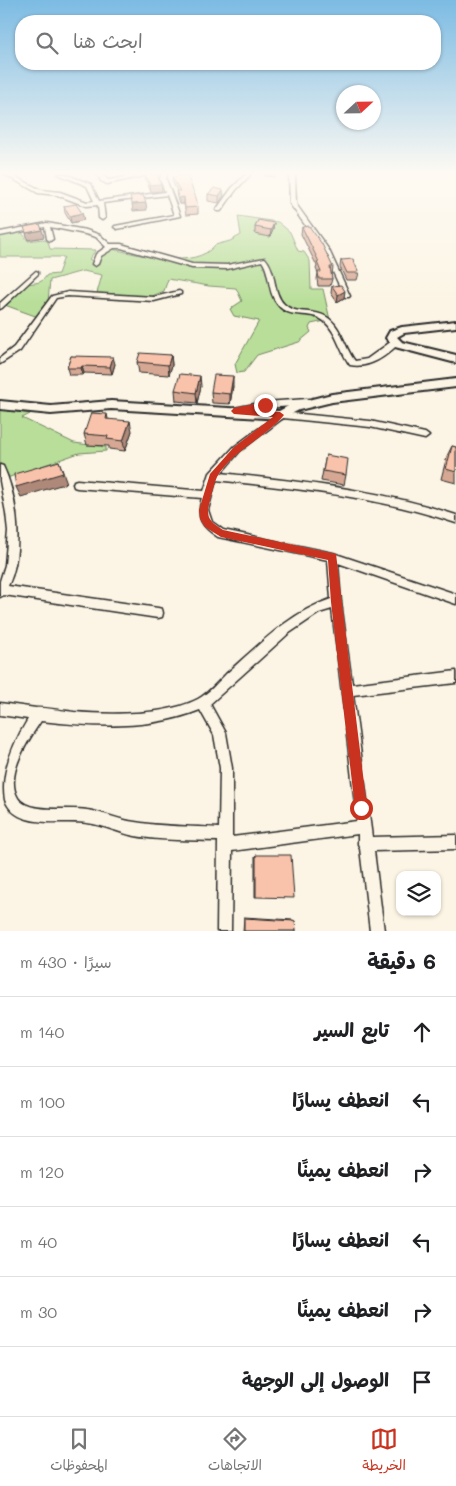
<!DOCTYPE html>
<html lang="ar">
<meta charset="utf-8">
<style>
body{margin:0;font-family:Mali,"Playpen Sans Arabic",sans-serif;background:#f6f6f6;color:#202124;direction:rtl}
.controls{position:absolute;right:15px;bottom:15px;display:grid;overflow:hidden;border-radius:10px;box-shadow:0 1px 4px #0004}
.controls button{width:45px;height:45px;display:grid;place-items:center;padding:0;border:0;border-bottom:1px solid #e0e0e0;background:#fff;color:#202124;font:25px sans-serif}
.compass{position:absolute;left:336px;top:85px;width:45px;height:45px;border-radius:50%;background:#fff;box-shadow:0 1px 4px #0004;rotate:68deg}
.stop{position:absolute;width:15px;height:15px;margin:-11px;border:4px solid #c8321e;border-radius:50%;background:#fff}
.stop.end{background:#c8321e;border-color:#fff;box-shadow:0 1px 5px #0008}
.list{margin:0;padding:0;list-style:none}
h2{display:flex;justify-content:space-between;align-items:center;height:65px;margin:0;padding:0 20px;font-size:21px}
h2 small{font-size:16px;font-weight:400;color:#757577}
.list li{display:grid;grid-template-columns:32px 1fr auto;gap:15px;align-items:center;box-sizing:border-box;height:70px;padding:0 20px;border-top:1px solid #e0e0e0}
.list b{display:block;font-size:19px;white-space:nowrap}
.list em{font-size:16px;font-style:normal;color:#757577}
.icon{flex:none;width:28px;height:28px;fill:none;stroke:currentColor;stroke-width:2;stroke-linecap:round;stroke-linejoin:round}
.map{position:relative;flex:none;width:456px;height:931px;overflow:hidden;direction:ltr}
.search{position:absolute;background:#fff;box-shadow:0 1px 4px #0004;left:15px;right:15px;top:15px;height:55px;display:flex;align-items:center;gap:12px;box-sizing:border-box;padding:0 18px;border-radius:20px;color:#757577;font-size:19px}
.sheet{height:485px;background:#fff}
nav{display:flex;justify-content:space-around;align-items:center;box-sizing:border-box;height:70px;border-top:1px solid #e0e0e0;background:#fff;font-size:14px;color:#757577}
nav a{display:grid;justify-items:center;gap:2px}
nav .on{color:#c8321e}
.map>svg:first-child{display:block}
</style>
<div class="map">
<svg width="456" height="931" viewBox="0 0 456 931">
<rect width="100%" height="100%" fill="#fcf5e5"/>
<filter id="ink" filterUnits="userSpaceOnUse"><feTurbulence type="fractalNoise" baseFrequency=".02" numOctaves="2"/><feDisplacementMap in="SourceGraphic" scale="10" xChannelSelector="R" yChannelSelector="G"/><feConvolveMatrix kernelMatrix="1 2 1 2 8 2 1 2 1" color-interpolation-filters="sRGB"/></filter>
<g filter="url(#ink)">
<g fill="#b8de99" stroke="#728462">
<path d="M 238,216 L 278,222 L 290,232 L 298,251 L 304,252 L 310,261 L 311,289 L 323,289 L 330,320 L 311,324 L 309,328 L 311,332 L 299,342 L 257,355 L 244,372 L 237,373 L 235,364 L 259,321 L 234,316 L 230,309 L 242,301 L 236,288 L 209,286 L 168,279 L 164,291 L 150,297 L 97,293 L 102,275 L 83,271 L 50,280 L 48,302 L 38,317 L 2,304 C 9,298 18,288 25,285 C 35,281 40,286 47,275 L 58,274 L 64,257 L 0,257 L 0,235 L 21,231 L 28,241 L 43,239 L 48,242 L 50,249 L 96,250 L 89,259 L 93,261 L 92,265 L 98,265 L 101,256 L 111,249 C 139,254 195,271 215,245 L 230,241 L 241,235 Z"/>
<polygon points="0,409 30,414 22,418 74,443 106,447 106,451 79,453 7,478 0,466"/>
</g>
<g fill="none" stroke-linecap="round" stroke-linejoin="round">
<defs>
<g id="street">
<polygon points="4,174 10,174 41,190 60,192 87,202 94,201 87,186 58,174 65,174 91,184 99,201 165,192 160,179 161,174 167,174 166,179 180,216 117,229 114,227 115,226 174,215 167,195 103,203 105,218 102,220 99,218 98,205 86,206 57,195 38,193"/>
<polygon points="97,174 102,174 108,180 142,174 153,174 107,184 101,181"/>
<polygon points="246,174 251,174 236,190 221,211 217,211 216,210 232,188"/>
<polygon points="289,174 295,174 296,204 329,250 350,296 349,297 345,297 344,296 323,250 290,204"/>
<path d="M 47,223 L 86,230 L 100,235 L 110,244 L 121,244 L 192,264 L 227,265 L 265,258 C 277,271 272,292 284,304 C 295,315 312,309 325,316 C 341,324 344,347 355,361 L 367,359 L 392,341 L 398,341 L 399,343 C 387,356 369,369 350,365 C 340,352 337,332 324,321 C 310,310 290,320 278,305 C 267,292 271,274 262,261 L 227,269 L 192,268 L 121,248 L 114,248 L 101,256 L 98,264 L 95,266 L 92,264 L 96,254 L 106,247 L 96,237 L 85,234 L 50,227 L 53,239 L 50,241 L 47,239 L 45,227 L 0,236 L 0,232 Z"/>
<polygon points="36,271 38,272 38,274 2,308 0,309 0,303"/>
<polygon points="179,291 181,292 181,294 154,301 68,296 56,298 20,351 0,364 0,358 14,347 52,296 68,292 154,297"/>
<polygon points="307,399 311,402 307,405 265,408 234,414 230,411 234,408 265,402"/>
<path d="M 281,412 L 370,421 L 425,433 L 429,436 L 425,439 L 370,427 L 283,418 L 240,451 L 221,473 C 302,482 378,489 456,515 L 456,523 C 376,496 299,489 216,480 L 208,510 L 212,522 L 223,530 L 333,553 L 456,594 L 456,604 L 338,563 L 341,602 L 352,684 L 456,671 L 456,683 L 353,695 L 372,837 L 456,835 L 456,849 L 374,851 L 384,931 L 370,931 L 360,848 L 358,844 L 358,834 L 232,851 L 231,931 L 217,931 L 218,841 C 191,840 162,841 135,836 C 119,833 104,825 87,823 C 68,820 46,825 27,819 C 16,816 9,810 5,800 C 0,772 14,742 28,719 L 0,715 L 0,703 L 36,708 C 41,707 66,711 74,712 C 109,715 165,716 198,699 C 208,694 218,682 226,674 C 259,645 289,613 331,599 L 328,560 L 218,537 C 201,526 196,518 202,498 L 77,488 L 74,487 L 73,484 L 74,481 L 77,480 L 204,491 L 210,473 L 234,447 ZM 332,609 L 357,821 L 232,837 L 232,768 L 226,733 L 210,704 L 288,634 L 319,613 ZM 200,710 L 214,735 L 220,768 L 219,828 C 191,826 162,827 135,822 C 118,820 103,812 87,810 C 69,807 28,814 18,798 C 4,775 29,739 41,721 C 94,727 150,730 200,710 Z"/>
<path d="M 0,465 L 3,466 C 18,497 24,554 8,586 L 158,608 L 162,609 L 163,613 L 162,617 L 158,618 L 4,595 L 0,597 L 0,581 L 5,565 L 8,531 L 6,513 L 0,481 Z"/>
</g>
<g id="secondary">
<polygon points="456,321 456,327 404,333 397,337 402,342 456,355 456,363 395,347 386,338 390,331 402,327"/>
<polygon points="456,379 456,387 332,402 299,410 281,419 111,409 51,414 0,409 0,401 51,406 111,401 279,411 292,404 332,394"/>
</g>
</defs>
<use href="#street" stroke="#2b2b2b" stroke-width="3"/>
<use href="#secondary" stroke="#2b2b2b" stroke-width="4"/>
<use href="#street" fill="#fcf5e5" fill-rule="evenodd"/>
<use href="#secondary" fill="#fcf5e5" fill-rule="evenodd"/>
</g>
<g fill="#d6a893" stroke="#2b2b2b">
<polygon points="145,174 161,184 162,191 151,192 146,180"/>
<polygon points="265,174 275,174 275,177 264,176"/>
<polygon points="172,177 198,207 198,214 186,215 184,204 179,204 177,198 176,191 177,191 173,183"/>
<polygon points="208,194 224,196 219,203 208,201"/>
<polygon points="64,206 82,213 84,220 71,223 65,213"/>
<polygon points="274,223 273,230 270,237 255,234 255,227"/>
<polygon points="302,227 333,267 332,274 331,274 332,279 330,286 318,286 317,279 318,273 316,269 317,266 301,234"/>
<polygon points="341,260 359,273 357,280 346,280 340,267"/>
<polygon points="332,286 344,298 337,302 331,293"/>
<polygon points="171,355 172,365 169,375 139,373 137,362"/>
<polygon points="71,356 115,364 112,374 84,373 83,375 69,375 67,368"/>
<polygon points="201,386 197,403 176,401 175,390"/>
<polygon points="233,386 230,404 212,403 211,392"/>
<polygon points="107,414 108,419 132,431 125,451 109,449 109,446 87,445 84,434"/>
<polygon points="452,446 456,447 456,483 441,479 447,456"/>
<polygon points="326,455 346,475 344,485 321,481"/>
<polygon points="256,855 256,897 255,897 255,856"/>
<polygon points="244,917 293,920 295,921 296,931 243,931"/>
</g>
<g fill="#ae8878" stroke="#2b2b2b">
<polygon points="161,184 162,191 151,192 150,185"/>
<polygon points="223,190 224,196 219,203 219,196"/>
<polygon points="184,197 184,204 179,204 179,198"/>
<polygon points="146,203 147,210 133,211 132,204"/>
<polygon points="82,213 84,220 71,223 70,216"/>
<polygon points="274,223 273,230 270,237 271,230"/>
<polygon points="42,230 44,237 28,240 26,233"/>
<polygon points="345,291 344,298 337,302 338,295"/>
<polygon points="171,355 172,365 169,375 168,365"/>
<polygon points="113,357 115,364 112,374 110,367"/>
<polygon points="82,366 84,373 83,375 81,368"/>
<polygon points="200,376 201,386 197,403 196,393"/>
<polygon points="233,376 233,386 230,404 230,394"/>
<polygon points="130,421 132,431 125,451 123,441"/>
<polygon points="59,461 67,483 21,497 16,487"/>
</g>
<g fill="#f9c3ab" stroke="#2b2b2b">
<polygon points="145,174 157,174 161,184 150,185"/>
<polygon points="187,175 196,198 198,207 185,208 184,197 179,198 176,191 180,191 172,177"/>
<polygon points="214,188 223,190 219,196 208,194"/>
<polygon points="143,195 146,203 132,204 130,196"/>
<polygon points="76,204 82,213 70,216 64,206"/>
<polygon points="258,220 274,223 271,230 255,227"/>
<polygon points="40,224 42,230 26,233 24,227"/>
<polygon points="309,226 322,244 333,267 330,267 332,279 319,279 318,272 321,272 317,262 319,262 302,227"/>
<polygon points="353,259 359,273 347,273 341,260"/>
<polygon points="341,285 345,291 338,295 332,286"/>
<polygon points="140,353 171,355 168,365 137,362"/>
<polygon points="71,356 113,357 110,367 82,366 81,368 67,368"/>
<polygon points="180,374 200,376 196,393 175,390"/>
<polygon points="214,375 233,376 230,394 211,392"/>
<polygon points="91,413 107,414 106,419 130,421 123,441 107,439 108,436 84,434"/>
<polygon points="452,446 456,447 456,472 446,469"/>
<polygon points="326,455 348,459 346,475 323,471"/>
<polygon points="59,461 63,473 16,487 14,474"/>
<polygon points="256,855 291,855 294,898 256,897"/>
<polygon points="244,918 295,921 296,931 244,931"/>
</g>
</g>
<linearGradient id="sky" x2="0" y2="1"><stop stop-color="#7cbbe3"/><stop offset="0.57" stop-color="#fefaf3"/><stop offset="1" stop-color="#fefaf3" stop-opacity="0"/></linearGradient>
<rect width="456" height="304" fill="url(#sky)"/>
<path fill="#c8321e" d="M 265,402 L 269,405 L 267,407 L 254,410 L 280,412 L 284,415 C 267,437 231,451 217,477 C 214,483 213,490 211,496 C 206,516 206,519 223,530 L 336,554 L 367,808 L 366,812 L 361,814 L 357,812 L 355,808 L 331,602 L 328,560 L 221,537 L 205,527 L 200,519 L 199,510 L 210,474 L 234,447 L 273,417 L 234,414 L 231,411 L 234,408 Z"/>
</svg>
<div class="controls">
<button><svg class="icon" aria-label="layers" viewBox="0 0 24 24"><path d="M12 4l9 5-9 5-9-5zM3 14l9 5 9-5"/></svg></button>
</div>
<svg class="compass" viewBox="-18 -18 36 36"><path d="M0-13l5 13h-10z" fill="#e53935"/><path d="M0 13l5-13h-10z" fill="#757577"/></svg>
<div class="stop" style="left:361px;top:808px"></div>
<div class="stop end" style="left:265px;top:405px"></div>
<div class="search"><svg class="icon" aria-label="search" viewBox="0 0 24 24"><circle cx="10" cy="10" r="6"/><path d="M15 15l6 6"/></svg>ابحث هنا</div>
</div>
<section class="sheet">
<h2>6 دقيقة<small>سيرًا · 430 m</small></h2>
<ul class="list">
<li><svg class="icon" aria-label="ahead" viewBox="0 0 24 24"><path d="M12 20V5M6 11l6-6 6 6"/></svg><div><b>تابع السير</b></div><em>140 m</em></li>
<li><svg class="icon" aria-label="left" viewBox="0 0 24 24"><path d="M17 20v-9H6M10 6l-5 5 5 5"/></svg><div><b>انعطف يسارًا</b></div><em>100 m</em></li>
<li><svg class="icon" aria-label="right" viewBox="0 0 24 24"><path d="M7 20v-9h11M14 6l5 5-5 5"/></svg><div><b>انعطف يمينًا</b></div><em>120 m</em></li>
<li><svg class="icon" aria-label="left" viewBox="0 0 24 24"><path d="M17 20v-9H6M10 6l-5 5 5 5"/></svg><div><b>انعطف يسارًا</b></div><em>40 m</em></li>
<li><svg class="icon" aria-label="right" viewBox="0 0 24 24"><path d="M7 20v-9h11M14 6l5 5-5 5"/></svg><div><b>انعطف يمينًا</b></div><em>30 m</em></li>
<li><svg class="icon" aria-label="arrive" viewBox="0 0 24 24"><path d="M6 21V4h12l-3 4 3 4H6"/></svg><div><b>الوصول إلى الوجهة</b></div></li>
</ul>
</section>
<nav>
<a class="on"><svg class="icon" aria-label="map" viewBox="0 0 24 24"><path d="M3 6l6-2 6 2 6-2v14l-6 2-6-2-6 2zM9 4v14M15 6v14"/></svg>الخريطة</a>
<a><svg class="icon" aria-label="directions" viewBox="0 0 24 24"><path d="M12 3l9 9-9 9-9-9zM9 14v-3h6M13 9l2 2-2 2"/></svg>الاتجاهات</a>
<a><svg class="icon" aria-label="saved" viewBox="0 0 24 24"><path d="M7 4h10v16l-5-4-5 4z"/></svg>المحفوظات</a>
</nav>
